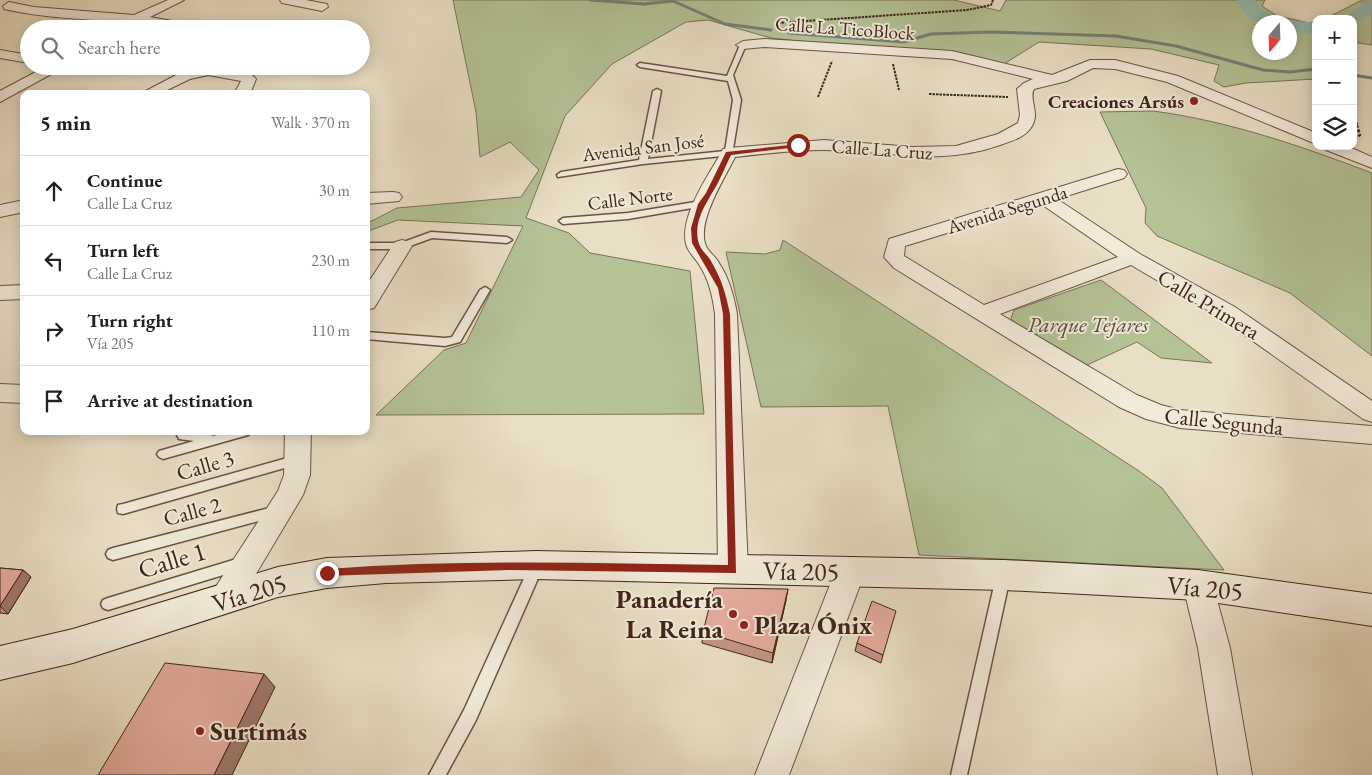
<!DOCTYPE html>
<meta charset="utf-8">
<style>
body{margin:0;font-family:"EB Garamond",serif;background:#f2f2f2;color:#222}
.controls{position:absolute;right:15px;top:15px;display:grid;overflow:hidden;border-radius:10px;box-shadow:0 2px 12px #0003}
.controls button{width:45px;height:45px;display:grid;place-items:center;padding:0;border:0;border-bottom:1px solid #e0e0e0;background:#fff;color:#222;font:25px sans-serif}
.compass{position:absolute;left:1252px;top:15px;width:45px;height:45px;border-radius:50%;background:#fff;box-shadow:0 2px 12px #0003;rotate:199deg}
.stop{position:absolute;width:15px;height:15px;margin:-11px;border:4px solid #8f2418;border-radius:50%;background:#fff}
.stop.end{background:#8f2418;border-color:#fff;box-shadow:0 1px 5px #0008}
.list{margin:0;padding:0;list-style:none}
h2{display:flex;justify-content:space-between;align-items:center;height:65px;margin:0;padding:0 20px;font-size:21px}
h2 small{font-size:16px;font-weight:400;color:#767676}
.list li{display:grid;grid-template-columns:32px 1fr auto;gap:15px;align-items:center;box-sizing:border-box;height:70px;padding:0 20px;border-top:1px solid #e0e0e0}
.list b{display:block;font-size:19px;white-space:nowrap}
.list p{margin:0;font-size:16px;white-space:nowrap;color:#767676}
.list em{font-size:16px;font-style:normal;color:#767676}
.icon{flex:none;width:28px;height:28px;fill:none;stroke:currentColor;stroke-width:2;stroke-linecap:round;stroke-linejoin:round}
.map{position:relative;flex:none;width:1372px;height:775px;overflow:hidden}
.search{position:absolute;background:#fff;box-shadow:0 2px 12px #0003;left:20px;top:20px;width:350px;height:55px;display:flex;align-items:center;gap:12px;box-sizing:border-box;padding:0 18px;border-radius:28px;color:#767676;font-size:19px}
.panel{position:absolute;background:#fff;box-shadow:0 2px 12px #0003;left:20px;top:90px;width:350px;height:345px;border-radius:10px}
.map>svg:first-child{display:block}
</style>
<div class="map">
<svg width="1372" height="775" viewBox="0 0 1372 775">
<rect width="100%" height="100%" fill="#e9dfc5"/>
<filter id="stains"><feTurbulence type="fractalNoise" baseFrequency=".004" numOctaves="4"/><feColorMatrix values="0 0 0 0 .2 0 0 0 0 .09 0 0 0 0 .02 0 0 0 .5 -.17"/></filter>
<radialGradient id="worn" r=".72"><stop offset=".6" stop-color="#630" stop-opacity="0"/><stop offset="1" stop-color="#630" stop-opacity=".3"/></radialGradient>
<g fill="#b4c296" stroke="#7a7358" fill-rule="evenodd">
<path d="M 453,0 L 954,0 L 1000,11 L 1006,0 L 1265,0 L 1262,6 L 1277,16 L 1310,23 L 1316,21 L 1316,79 L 1246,83 L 1224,87 L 1214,81 L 1219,65 L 1151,49 L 1039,42 L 1004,64 L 771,38 L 708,20 L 686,22 L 612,64 L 565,116 L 526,218 L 569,233 L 590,253 L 690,271 L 704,414 L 376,415 L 444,350 L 466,343 L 523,226 L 398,220 L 366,232 L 366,224 L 397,208 L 521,197 L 539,170 L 510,142 L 480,157 L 476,112 ZM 1260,22 L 1290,22 L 1290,52 L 1260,52 Z"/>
<polygon points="1360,1 1372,1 1372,45 1353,42 1353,19 1325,19"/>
<path d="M 1153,111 C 1229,121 1301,146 1372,173 L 1372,356 L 1290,293 L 1157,236 L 1145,223 L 1146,208 L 1100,112 Z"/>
<polygon points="783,240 1139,471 1162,488 1224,570 919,555 888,406 761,407 726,252 765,254 780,250"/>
<polygon points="1101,280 1212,363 1161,358 1137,342 1087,365 1014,323 1011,318 1014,310"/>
</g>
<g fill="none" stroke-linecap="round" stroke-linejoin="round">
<g stroke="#758076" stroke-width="3">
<polyline points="590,0 644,4 673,1 725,24 771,30"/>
<polyline points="789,33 904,42 931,34 991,32 1116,36 1176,46 1263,70 1290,72 1316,69"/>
<polyline points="1353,75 1372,78"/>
</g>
<g fill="#97bdb4" fill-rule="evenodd">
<path d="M 1237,0 L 1255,0 C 1266,21 1295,20 1316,23 L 1316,35 L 1290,31 L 1290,22 C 1263,22 1249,28 1237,0 Z"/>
<polygon points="1372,0 1372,14 1353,24 1353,19 1343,19 1365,1"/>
</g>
<defs>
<g id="service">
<polygon points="743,43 746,45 733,75 741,100 732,155 643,164 558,177 557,175 561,172 639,160 653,91 657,89 661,91 648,159 725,151 733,100 728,81 640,67 637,65 640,63 727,76 740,45"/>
<polygon points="701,201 705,204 704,206 628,219 563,224 559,221 563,218 628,213"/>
<polygon points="431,232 507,237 512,240 507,243 432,238 402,249 366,249 366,243 401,243"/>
<polygon points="485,287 490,290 460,342 445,346 366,339 366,332 445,338 452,337 480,290"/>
<polygon points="175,431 208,433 213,436 231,431 254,431 248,435 163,459 159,457 157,454 159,451 194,441 179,439"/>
<polygon points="298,455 302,457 304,460 302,463 123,514 118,513 117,509 118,505 123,504"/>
<polygon points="277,506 282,507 283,511 282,515 277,516 113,560 108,558 106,554 108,550 113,548"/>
<polygon points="243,557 248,559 250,563 248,567 243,569 108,610 103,608 101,604 103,600 108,598"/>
<polygon points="536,561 541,563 543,567 476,720 446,775 429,775 464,710 531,563"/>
<polygon points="1003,571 1008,573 1010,577 967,775 951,775 996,577 998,573"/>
</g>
<g id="minor">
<path d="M 168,0 L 184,0 L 150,17 L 194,25 L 201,29 C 173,29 151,24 124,22 C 84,19 43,18 4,9 L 3,6 L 9,2 L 34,7 L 134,15 Z"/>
<polygon points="280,0 306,0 327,4 328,7 322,11 282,3"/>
<path d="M 765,39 L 952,51 L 1052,75 L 1090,60 L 1115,60 L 1178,76 L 1316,133 L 1316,144 L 1167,82 L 1115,69 L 1093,68 L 1067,81 L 1034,89 C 1028,100 1042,114 1030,129 C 1023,138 1011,141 1000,145 C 938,167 886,150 823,150 C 793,150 764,154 735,157 C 725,178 694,225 707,248 C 710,253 716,257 719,263 C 729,278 734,296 737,314 L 748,570 L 743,579 L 733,583 L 723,579 L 718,570 L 715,314 C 713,298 709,280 700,266 C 696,259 690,254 687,247 C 677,220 708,176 721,153 L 723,149 L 729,148 L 824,140 L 913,147 L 956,146 L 998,134 L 1018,123 L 1020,115 L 1017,89 L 1024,83 L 1033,79 L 952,59 L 765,47 L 743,49 L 736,45 L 743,41 Z"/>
<polygon points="0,50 29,55 29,63 0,58"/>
<polygon points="47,66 66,66 0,102 0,91"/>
<path d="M 208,67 C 221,67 248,68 256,79 L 250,94 L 234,94 L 241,81 L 208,75 L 190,79 L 159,94 L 140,94 L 180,73 Z"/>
<polygon points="1324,146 1347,146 1372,157 1372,168 1326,150"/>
<path d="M 1118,169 L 1124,170 L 1127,174 L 1124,178 L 1057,199 L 1140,254 L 1235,307 L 1372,401 L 1372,422 L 1363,419 L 1219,317 L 1131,265 L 1000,314 L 1137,395 L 1161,405 L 1180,410 L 1372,426 L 1372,444 L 1180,428 L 1146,419 L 1119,407 L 894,268 L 884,257 L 889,239 ZM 1041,204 L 1118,257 L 984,305 L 904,256 L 905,246 Z"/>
<polygon points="393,192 399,193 402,197 399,201 366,204 366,193"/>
<polygon points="24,200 24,212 0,217 0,205"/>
<polygon points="402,240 409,242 412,246 374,308 366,310 366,286 395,242"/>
<polygon points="24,285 24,299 0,300 0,286"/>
<polygon points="0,384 24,385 24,403 0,402"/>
<polygon points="285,431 311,431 310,475 303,495 235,609 224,613 213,609 209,600 213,591 278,491 284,475"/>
<polygon points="850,559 860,563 865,572 789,775 755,775 835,572 840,563"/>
<polygon points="1198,572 1208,576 1213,585 1230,648 1252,775 1218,775 1198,648 1183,585 1188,576"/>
</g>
<polygon id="secondary" points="536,551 1004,560 1198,570 1372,594 1372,626 1198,600 1004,590 536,579 386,583 327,588 278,597 73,663 0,680 0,646 73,629 278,567 327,558"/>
</defs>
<use href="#service" stroke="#6b5344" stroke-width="3"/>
<use href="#minor" stroke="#6b5344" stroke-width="2"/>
<use href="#secondary" stroke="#412419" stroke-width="2"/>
<g stroke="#412419" stroke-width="2" stroke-dasharray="2.5 1" stroke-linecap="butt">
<polyline points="781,30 776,23 967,10 991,5 993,0"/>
<polyline points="893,64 899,90"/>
<polyline points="929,94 1008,97"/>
<polyline points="818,97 832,61"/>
<polyline points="1353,113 1358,127"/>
</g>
<polyline stroke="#412419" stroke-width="2.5" stroke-dasharray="3 2" stroke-linecap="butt" points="1354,139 1360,135 1357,126"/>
<use href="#service" fill="#f1ead9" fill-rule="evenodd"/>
<use href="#minor" fill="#f1ead9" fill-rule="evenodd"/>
<use href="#secondary" fill="#f1ead9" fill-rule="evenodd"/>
</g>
<g fill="#c49487" stroke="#412419">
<polygon points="0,568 23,570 31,577 8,614 0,613"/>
<polygon points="786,600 772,663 702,643 703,632"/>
<polygon points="857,643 883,655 881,663 855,651"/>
</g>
<g fill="#a0786e" stroke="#412419">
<polygon points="23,570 31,577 8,614 0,606"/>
<polygon points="788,589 786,600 772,663 773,653"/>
<polygon points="264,674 275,687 232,775 214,775"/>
</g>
<g fill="#e4ac9d" stroke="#412419">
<polygon points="0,568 23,570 0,606"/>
<polygon points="714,588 788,589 773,653 703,632"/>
<polygon points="872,601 896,611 883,655 857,643"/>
<polygon points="165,663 264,674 214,775 98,775"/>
</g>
<path fill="#8f2418" d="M 800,144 L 798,147 L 731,155 C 725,167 720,181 712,193 C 703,209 693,224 699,244 C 702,252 709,256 712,263 C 722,280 726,295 730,314 L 736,573 L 509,570 L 324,576 L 324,570 L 327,569 C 461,559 594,563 728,565 L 723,314 L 718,288 L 692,243 L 691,228 L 698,204 L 706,193 L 726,152 Z"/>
<g fill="#8f2418" stroke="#f1ead9" stroke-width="2">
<circle cx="1194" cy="101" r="5"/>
<circle cx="733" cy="614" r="5"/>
<circle cx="744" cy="625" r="5"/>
<circle cx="200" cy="731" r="5"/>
</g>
<g text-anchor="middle" stroke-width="4" stroke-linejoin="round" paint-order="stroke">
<g font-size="19" fill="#412419" stroke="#f1ead9">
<text transform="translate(845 28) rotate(4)" y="7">Calle La TicoBlock</text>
<text transform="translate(643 147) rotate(-7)" y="7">Avenida San José</text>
<text transform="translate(882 149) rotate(4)" y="7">Calle La Cruz</text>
<text transform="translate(630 198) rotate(-7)" y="7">Calle Norte</text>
<text transform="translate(1007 209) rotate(-17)" y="7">Avenida Segunda</text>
</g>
<g font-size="19" font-weight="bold" fill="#412419" stroke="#f1ead9" text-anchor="end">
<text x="1184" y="108">Creaciones Arsús</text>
</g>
<g font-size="22" fill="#412419" stroke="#f1ead9">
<text transform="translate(1209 304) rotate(31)" y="8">Calle Primera</text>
<text transform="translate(1224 421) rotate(6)" y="8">Calle Segunda</text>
<text transform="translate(205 465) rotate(-16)" y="8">Calle 3</text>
<text transform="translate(192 511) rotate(-15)" y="8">Calle 2</text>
</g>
<g font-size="22" font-style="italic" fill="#5e4c38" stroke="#f1ead9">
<text x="1088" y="332">Parque Tejares</text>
</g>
<g font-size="26" fill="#412419" stroke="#f1ead9">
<text transform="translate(172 560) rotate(-17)" y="9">Calle 1</text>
<text transform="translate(801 571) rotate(1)" y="9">Vía 205</text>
<text transform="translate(1205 588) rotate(5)" y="9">Vía 205</text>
<text transform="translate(249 593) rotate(-17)" y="9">Vía 205</text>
</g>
<g font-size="26" font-weight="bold" fill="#412419" stroke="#f1ead9" text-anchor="start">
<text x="723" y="608" text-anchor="end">Panadería<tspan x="723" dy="30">La Reina</tspan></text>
<text x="754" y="634">Plaza Ónix</text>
<text x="210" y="740">Surtimás</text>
</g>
</g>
<rect width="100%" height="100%" filter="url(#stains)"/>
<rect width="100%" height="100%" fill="url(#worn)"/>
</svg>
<div class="controls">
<button>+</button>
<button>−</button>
<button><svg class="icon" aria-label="layers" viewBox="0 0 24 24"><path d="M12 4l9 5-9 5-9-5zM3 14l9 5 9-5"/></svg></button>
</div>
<svg class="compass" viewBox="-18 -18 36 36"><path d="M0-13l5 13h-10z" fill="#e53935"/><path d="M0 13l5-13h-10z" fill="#767676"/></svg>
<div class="stop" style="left:798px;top:145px"></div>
<div class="stop end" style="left:327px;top:573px"></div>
<div class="search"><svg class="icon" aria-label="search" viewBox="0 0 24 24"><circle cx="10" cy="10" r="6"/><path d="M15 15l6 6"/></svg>Search here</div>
<section class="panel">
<h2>5 min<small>Walk · 370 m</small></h2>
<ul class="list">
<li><svg class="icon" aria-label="ahead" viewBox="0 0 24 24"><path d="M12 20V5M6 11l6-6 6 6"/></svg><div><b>Continue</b><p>Calle La Cruz</p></div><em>30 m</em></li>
<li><svg class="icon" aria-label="left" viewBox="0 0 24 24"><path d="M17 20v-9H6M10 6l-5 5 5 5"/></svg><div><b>Turn left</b><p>Calle La Cruz</p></div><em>230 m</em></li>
<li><svg class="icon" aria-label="right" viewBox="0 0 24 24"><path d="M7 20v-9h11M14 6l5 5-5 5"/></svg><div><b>Turn right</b><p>Vía 205</p></div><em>110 m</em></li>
<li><svg class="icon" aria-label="arrive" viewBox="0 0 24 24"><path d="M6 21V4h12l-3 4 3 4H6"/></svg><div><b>Arrive at destination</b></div></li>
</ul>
</section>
</div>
